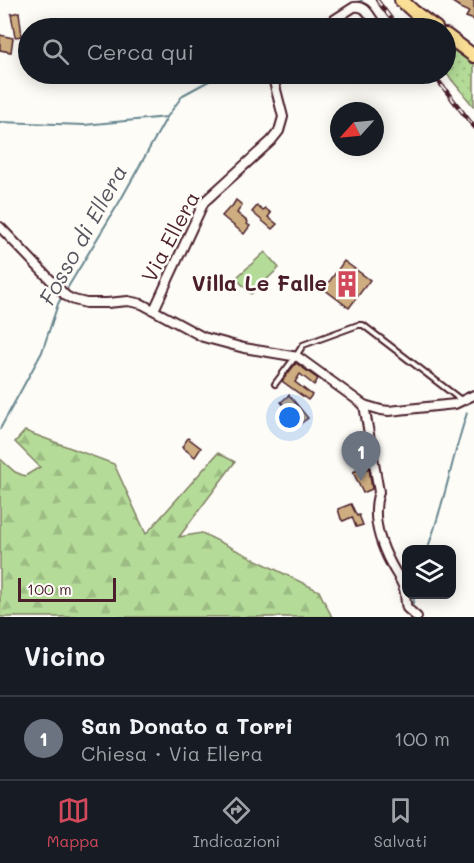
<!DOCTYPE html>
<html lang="it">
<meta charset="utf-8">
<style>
body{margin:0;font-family:Mali,sans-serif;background:#242831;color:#f1f3f6}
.controls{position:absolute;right:18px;bottom:18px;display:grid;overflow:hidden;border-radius:12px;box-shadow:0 3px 15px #0003}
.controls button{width:54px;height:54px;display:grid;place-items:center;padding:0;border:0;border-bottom:2px solid #363941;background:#171b24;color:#f1f3f6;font:30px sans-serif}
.compass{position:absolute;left:330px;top:102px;width:54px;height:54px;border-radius:50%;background:#171b24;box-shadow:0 3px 15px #0003;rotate:243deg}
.scale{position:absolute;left:18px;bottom:15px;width:98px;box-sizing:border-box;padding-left:6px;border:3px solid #4a1f2b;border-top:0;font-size:16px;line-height:21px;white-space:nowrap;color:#4a1f2b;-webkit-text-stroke:4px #fdfcf7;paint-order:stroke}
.you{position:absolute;left:290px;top:418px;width:21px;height:21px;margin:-15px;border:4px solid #fff;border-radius:50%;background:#1a73e8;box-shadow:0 0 0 9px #1a73e833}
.badge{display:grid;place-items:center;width:39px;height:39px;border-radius:50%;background:#d1495b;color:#fff;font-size:20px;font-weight:700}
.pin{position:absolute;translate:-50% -50px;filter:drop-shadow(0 2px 3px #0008)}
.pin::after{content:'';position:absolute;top:32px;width:21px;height:18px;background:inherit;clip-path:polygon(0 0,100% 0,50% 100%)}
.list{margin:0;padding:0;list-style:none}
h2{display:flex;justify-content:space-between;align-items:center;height:78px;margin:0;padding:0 24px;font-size:26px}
h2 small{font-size:20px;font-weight:400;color:#9ea1a6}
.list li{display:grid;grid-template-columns:39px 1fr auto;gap:18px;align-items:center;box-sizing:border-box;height:84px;padding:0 24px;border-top:2px solid #363941}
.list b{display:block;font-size:22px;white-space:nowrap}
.list p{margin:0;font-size:20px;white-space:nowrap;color:#9ea1a6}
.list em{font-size:20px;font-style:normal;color:#9ea1a6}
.icon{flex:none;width:33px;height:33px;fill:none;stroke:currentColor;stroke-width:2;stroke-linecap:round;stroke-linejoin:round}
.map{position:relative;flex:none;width:474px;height:617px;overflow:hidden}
.search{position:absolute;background:#171b24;box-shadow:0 3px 15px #0003;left:18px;right:18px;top:18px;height:66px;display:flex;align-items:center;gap:15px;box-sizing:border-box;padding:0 21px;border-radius:33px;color:#9ea1a6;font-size:22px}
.sheet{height:162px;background:#171b24}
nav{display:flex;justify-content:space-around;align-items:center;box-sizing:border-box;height:84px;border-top:2px solid #363941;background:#171b24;font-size:16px;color:#9ea1a6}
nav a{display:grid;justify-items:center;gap:3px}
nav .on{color:#d1495b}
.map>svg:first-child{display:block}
</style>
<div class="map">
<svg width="474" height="617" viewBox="0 0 474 617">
<defs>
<pattern id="grass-dots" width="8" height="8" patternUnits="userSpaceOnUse" patternTransform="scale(1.5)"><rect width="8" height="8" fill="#b4dc98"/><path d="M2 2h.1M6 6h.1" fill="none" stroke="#9cbc83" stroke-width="1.8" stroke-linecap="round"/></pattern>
<pattern id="forest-firs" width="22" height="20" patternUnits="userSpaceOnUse" patternTransform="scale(1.5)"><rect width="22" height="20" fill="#b4dc98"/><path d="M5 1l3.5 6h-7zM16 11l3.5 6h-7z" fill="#9cbc83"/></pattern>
</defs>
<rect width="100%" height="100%" fill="#fdfcf7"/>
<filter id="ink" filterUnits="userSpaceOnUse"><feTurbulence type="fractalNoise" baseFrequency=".0167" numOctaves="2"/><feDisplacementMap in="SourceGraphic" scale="12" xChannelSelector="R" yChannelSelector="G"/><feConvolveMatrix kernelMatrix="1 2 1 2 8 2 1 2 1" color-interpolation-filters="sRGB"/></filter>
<g filter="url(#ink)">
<polygon fill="url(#grass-dots)" stroke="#7f7e62" stroke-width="1.5" points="446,47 474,61 474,107 446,73"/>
<polygon fill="url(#forest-firs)" stroke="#7f7e62" stroke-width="1.5" points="25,431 114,464 146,534 218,453 235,462 179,537 202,533 319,591 332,617 0,617 0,459 15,472 25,476 40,467 15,442"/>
<polygon fill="#b4dc98" stroke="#7f7e62" stroke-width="1.5" points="265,252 279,268 251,294 236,278"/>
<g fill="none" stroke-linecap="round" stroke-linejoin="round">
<g stroke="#67878f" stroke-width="2">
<polyline points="355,4 362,0"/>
<polyline points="310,28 329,19"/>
<polyline points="0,122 84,125 167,117"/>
<polyline points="65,292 120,201 167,117 183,95 218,76"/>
<polyline points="0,429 42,352 58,304 62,296"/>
<path d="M 427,550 C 444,505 452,458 467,413"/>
<polyline points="409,607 413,603 415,594"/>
</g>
</g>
<g fill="#ceae81" stroke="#4a1f2b" stroke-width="1.5">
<polygon points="449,0 474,0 474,20 466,17 469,12 460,8 460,7"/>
<polygon points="19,12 22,36 15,37 11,14"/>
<polygon points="0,35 13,38 11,52 0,50"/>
<polygon points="236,200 242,205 237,213 248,222 247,224 250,226 244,234 222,216 230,207 231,208"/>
<polygon points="257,206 263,211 265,208 271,213 268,217 277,224 272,229 252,212"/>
<polygon points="344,261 370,280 349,308 324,289"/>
<polygon points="296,363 318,379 314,385 300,374 295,382 312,395 308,400 282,381"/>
<polygon points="289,395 308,418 300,424 281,402"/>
<polygon points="188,438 201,448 195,457 182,447"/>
<polygon points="369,468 372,489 363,493 353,472 360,469 361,471"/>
<polygon points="351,504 357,516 359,515 363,525 356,527 352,517 343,521 341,519 338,509"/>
</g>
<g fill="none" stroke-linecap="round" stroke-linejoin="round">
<defs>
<g id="service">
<polyline points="296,356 303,345 358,325 363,325 461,400"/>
<polyline points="275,384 293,360 297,357"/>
</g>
<g id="minor">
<path d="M 321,28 L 354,7 C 368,4 370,20 379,27 L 385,26"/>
<polyline points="0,227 66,296 74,300 86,303 107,303 128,301 142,304 203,337 244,348 298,357 364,405 381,410 389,411 455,404 474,395"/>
<polyline points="154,310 204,202 271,141 279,131 283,117 272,74"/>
<path d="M 364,405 L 379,492 C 371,516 380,543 391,564 C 395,572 402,581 404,589 C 406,595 405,602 407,608 L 417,617"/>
</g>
<g id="primary">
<polyline points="401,0 413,11 436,28"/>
<polyline points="446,35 474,56"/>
</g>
</defs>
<use href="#service" stroke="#4a1f2b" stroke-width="8"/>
<use href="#minor" stroke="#4a1f2b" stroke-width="12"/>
<use href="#primary" stroke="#4a1f2b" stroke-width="16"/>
<use href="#service" stroke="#fdfcf7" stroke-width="4"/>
<use href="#minor" stroke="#fdfcf7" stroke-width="8"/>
<use href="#primary" stroke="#fbdf96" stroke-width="12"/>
<defs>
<g id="rail">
<polyline points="377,0 398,28"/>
<polyline points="433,74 474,127"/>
</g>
</defs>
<use href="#rail" stroke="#4a1f2b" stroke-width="4.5"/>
<use href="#rail" stroke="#fdfcf7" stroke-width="2" stroke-dasharray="7" stroke-linecap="butt"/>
</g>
</g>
<defs>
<symbol id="building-bare" viewBox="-9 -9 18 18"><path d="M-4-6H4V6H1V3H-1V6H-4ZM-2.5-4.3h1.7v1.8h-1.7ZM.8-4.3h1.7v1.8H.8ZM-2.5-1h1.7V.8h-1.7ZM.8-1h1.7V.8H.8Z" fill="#d1495b" stroke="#fdfcf7" stroke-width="2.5" paint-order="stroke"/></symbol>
</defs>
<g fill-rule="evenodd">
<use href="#building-bare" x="328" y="265" width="38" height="38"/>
</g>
<g text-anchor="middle" stroke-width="5" stroke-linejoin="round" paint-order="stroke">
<g font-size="21" fill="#4a1f2b" stroke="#fdfcf7">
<text transform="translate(171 237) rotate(-62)" y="7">Via Ellera</text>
</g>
<g font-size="21" font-weight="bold" fill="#4a1f2b" stroke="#fdfcf7" text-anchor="end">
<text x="327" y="291">Villa Le Falle</text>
</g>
<g font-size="22" font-style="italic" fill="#59535d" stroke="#fdfcf7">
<text transform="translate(83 235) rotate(-61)" y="8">Fosso di Ellera</text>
</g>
</g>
</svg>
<div class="controls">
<button><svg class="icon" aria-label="layers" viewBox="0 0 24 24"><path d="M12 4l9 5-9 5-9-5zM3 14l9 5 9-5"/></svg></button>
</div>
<svg class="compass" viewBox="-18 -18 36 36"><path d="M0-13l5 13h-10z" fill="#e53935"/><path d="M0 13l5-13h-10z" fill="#9ea1a6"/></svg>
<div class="scale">100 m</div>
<div class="you"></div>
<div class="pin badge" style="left:361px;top:481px;background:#6b7280">1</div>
<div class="search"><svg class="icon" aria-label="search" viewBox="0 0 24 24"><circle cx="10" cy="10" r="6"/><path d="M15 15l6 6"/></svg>Cerca qui</div>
</div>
<section class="sheet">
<h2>Vicino<small></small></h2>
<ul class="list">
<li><span class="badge" style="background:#6b7280">1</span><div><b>San Donato a Torri</b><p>Chiesa · Via Ellera</p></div><em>100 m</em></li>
</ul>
</section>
<nav>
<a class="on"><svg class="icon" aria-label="map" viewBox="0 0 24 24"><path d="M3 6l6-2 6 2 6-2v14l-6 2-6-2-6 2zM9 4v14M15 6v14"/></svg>Mappa</a>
<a><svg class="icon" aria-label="directions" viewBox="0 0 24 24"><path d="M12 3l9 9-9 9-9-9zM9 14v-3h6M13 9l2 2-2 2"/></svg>Indicazioni</a>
<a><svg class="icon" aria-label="saved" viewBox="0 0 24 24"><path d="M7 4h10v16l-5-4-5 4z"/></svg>Salvati</a>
</nav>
